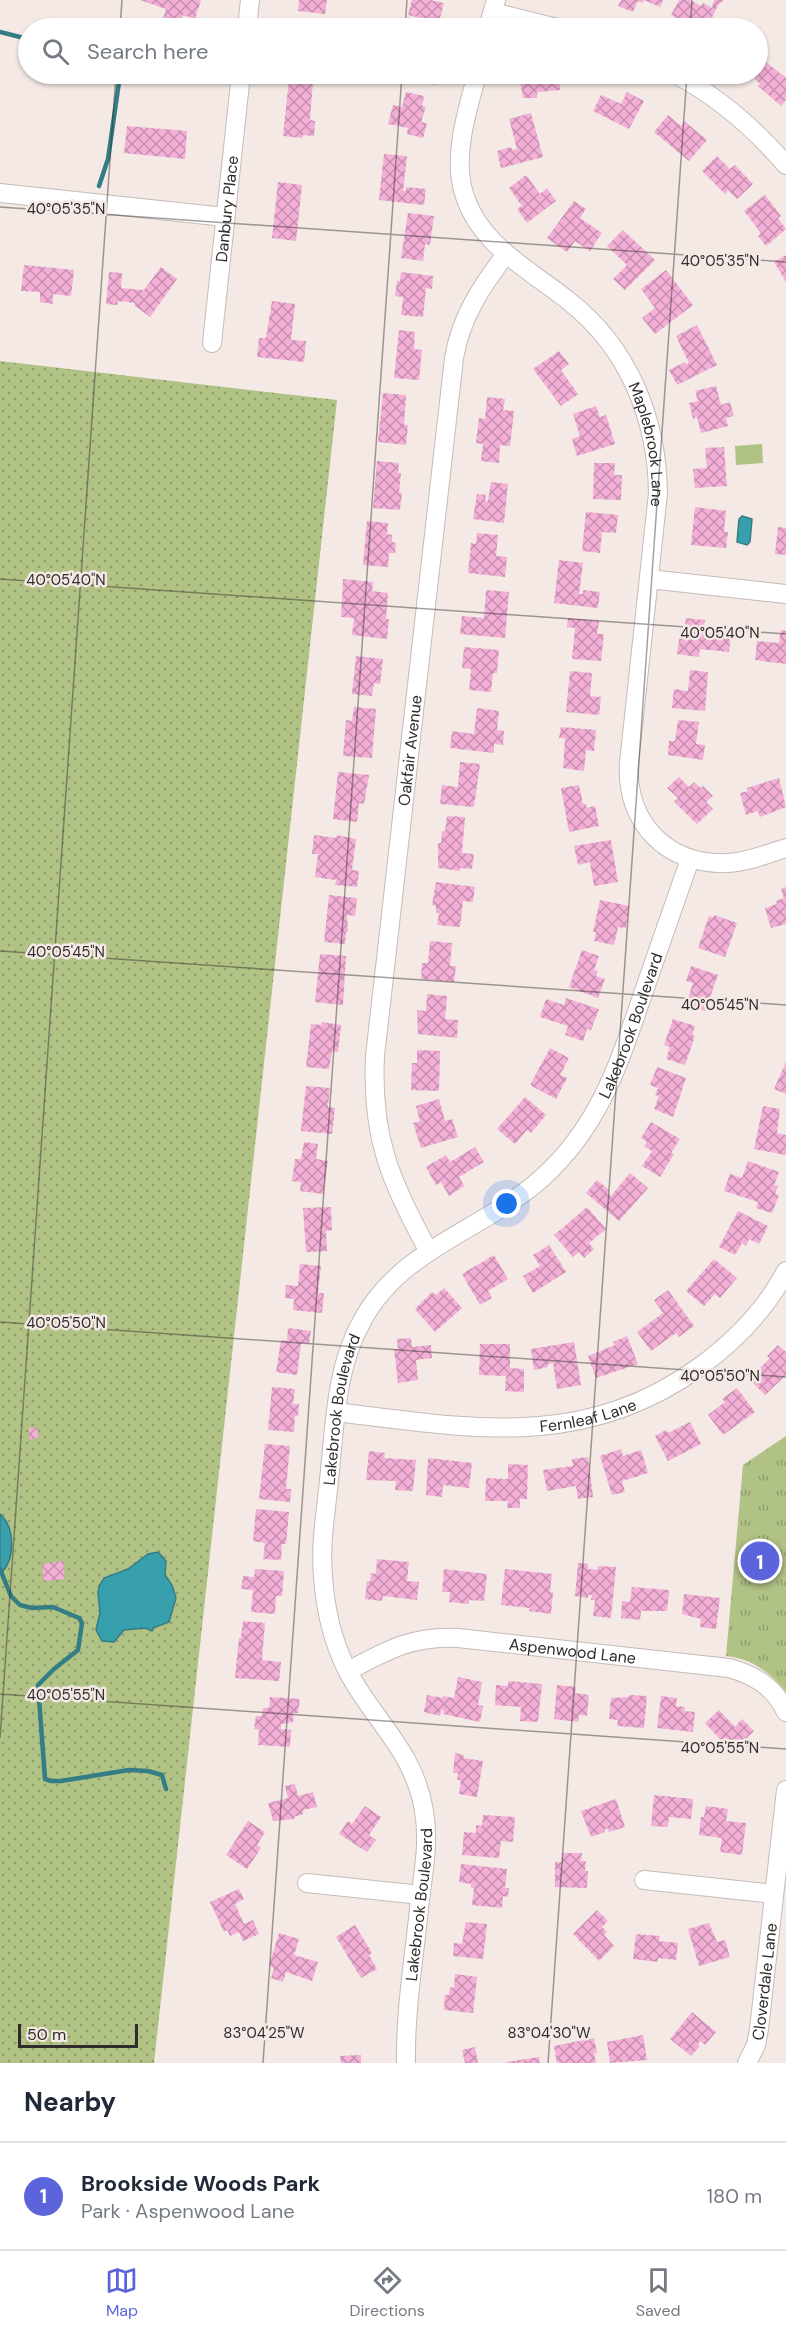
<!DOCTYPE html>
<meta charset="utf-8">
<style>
body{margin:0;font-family:"DM Sans",sans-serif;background:#f6f6f7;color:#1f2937}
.scale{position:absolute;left:18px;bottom:15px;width:120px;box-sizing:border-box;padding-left:6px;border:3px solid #302c2b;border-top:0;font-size:16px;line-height:21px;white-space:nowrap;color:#302c2b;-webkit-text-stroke:4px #f4e9e5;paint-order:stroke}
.you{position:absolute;left:507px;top:1204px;width:21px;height:21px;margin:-15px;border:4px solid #fff;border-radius:50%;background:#1a73e8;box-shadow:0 0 0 9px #1a73e833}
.badge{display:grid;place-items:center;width:39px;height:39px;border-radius:50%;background:#5b64db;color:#fff;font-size:20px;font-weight:700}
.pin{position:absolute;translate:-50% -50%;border:3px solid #fff;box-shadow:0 2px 6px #0006}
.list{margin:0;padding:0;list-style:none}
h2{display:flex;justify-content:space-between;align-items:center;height:78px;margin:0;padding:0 24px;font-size:26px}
h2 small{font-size:20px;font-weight:400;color:#747a83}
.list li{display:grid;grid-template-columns:39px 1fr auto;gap:18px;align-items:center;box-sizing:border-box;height:108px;padding:0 24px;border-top:2px solid #e0e1e3}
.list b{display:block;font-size:22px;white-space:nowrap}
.list p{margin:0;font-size:20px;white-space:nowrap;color:#747a83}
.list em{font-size:20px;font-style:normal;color:#747a83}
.icon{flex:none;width:33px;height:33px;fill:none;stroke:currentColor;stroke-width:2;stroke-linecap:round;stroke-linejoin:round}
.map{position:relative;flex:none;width:786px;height:2063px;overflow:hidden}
.search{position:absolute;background:#fff;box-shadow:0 2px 4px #0004;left:18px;right:18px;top:18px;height:66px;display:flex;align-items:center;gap:15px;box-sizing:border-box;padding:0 21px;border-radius:33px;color:#747a83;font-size:22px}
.sheet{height:186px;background:#fff}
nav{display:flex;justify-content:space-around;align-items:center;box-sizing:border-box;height:84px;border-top:2px solid #e0e1e3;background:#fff;font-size:16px;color:#747a83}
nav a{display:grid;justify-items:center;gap:3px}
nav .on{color:#5b64db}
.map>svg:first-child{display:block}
</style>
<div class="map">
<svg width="786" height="2063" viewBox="0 0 786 2063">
<defs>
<pattern id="grass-dots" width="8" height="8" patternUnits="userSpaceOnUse" patternTransform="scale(1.5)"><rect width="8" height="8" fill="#b1c285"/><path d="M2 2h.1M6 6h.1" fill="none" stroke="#909e6d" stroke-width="1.8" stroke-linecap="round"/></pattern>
<pattern id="park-tufts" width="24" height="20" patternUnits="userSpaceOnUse" patternTransform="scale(1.5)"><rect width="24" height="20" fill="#b1c285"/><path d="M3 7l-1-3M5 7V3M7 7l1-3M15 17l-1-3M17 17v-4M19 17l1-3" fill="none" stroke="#909e6d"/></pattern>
<pattern id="building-cross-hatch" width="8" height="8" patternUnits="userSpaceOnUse" patternTransform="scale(1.5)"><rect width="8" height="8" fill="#f4afd7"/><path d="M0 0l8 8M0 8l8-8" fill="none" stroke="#c68faf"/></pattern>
</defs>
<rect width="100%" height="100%" fill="#f4e9e5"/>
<polygon fill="url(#grass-dots)" points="0,361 337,400 154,2063 0,2063"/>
<path fill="url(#park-tufts)" d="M 786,1436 L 786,1692 C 771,1673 751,1658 726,1656 L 743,1465 Z"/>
<polygon fill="#b1c285" points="762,444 763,463 736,465 735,446"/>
<g fill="#37a0ac" stroke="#357d85" stroke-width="1.5">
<polygon points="742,516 752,519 750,542 747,545 737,542 739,519"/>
<path d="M 0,1514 C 16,1528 15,1561 0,1574 Z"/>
<polygon points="158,1552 166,1561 165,1575 172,1585 176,1598 169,1622 153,1628 152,1631 145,1628 124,1630 114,1642 102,1641 96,1630 100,1613 98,1593 99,1586 104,1578 128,1569 148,1554"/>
</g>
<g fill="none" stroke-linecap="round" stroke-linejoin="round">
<g stroke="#357d85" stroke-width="4.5">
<polyline points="0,32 28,39"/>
<polyline points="99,186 108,159 119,82 118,74"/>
<polyline points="0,1569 11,1596 20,1605 32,1608 53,1607 79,1618 82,1623 78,1650 54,1669 38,1685 45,1779 51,1781 61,1781 129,1770 148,1771 162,1775 166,1789"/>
</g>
</g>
<g fill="url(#building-cross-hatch)">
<polygon points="140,0 201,0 195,19 183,15 179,28 160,28 166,9"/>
<polygon points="299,0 327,0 325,14 298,11"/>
<polygon points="412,0 430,0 444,3 439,22 408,15"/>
<polygon points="621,0 663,0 660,7 644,0 643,3 638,1 633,12 618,6"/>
<polygon points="679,0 690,0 701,6 703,3 712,8 714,0 724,0 718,5 707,28 684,28 677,25 680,20 671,15"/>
<polygon points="765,61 786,78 786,100 781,106 758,86 760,84 752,76 758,74 758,69"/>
<polygon points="417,74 438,74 435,85 415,80"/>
<polygon points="519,74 559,74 560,90 537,92 537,98 523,98"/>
<polygon points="289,79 313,81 310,120 315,121 314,136 303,135 302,138 283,136"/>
<polygon points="406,92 424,96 422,106 426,107 421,122 427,123 423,138 407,134 408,128 388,124 393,105 402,107"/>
<polygon points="627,92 644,101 629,129 593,111 601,95 621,104"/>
<polygon points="531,113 543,157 501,168 497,151 511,147 512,150 517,149 509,119"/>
<polygon points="668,115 681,126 684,121 707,140 689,161 654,132"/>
<polygon points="127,126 187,131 185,159 124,153"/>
<polygon points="384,154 407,156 403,191 406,191 406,187 426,189 424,205 379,200"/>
<polygon points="717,156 730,169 735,165 753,184 737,199 728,190 725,194 702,171"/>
<polygon points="526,175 540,194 547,188 556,201 527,223 517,209 522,206 509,188"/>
<polygon points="278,182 302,185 296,241 272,238"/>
<polygon points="765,195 781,216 778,218 786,229 766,246 758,236 761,233 744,211"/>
<polygon points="574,201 586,209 580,218 602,233 590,251 575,241 567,252 547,238"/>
<polygon points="408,213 434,216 430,245 425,244 423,261 401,258"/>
<polygon points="623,230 655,260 625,290 613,279 627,265 607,246"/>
<polygon points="786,255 786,282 774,262"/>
<polygon points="24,265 74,270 71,296 53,294 53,304 40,302 40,292 21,291"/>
<polygon points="161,267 177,279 150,317 135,306 135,303 118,301 117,305 106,304 109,272 122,273 121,288 144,290"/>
<polygon points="666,270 693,305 655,334 642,318 655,308 641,289"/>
<polygon points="401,272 433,276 432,289 426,288 423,317 401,315 403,297 395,296 397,281 400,281"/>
<polygon points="272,301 295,304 291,340 306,341 304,362 257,357 259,338 266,338"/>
<polygon points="697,325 717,365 677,385 669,370 685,362 687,365 689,363 676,336"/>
<polygon points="399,330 415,332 414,349 422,350 419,380 394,378"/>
<polygon points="559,351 569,364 561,370 578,394 561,406 533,369"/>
<polygon points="716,386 721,405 730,402 734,416 726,418 728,426 701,433 697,417 693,419 689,403 698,401 695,391"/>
<polygon points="383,393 406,395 404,425 408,425 406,445 378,442"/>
<polygon points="487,397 505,399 503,410 514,411 510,446 500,445 499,463 481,461 483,444 476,443 479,418 485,419"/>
<polygon points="596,406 600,417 606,415 615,444 577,456 572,439 580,436 573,414"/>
<polygon points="724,447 727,486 695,488 693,469 707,468 705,448"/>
<polygon points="377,461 399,463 398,473 401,473 399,492 402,493 400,510 373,508"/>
<polygon points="594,463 615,463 614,475 622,475 621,500 593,499"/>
<polygon points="491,482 508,484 504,523 473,519 477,494 486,495 485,501 488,501"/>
<polygon points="695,507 726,511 724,532 728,532 726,548 691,545"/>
<polygon points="586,512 618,515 616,533 602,532 600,553 582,551"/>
<polygon points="367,521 388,523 387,534 392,535 392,542 396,543 395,553 389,553 388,567 363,565"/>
<polygon points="778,527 786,528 786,555 775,554"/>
<polygon points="477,533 498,535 496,556 507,557 505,577 468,573 471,543 476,544"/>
<polygon points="559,560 583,563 579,594 583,594 583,590 600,592 598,608 554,603"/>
<polygon points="343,579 373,582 372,591 388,593 386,619 389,619 387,639 352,635 354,618 341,617"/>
<polygon points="486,590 509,592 505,638 460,634 462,616 484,618"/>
<polygon points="568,618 599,621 597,634 604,634 601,661 572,659 575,628 567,627"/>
<polygon points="686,618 705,620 703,632 731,635 729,652 700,649 699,657 677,654 680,633 684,633"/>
<polygon points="781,630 786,631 786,664 755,660 757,641 779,643"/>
<polygon points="464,647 499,650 497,673 493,673 491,692 469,690 471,669 462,668"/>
<polygon points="356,656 383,659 380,684 374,683 372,696 352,694"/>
<polygon points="690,670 708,672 705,711 672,708 674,689 688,691"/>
<polygon points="570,671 592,673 590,696 601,697 599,715 566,712"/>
<polygon points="354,707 376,709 372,758 343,756 346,720 352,721"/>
<polygon points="477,708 499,711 497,730 504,731 503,745 494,744 494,753 450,748 452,731 474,734"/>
<polygon points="678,720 699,722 696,744 705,745 703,760 668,755 669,741 675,741"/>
<polygon points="561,727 596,730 594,751 586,750 584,771 563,768 565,738 559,738"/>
<polygon points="460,762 480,764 474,807 440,804 442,785 458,787"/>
<polygon points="338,772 369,775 364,804 359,803 357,822 333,819"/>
<polygon points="679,777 689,787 694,782 701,788 703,786 713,796 706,802 713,809 697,824 674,802 678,798 667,788"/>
<polygon points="779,778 786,807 760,817 758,811 746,815 740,793 748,791 747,788"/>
<polygon points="579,785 583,804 586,804 587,808 595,806 599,826 569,832 561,788"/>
<polygon points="447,816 465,817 462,853 474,854 472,869 460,868 460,871 438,868 438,843 441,843 442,831 445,831"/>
<polygon points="314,835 336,838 337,835 356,839 352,870 359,871 357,887 335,885 336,880 315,877 318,854 312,854"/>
<polygon points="611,840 618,882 594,886 590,862 578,865 574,846"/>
<polygon points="436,882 475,887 473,902 463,901 460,927 437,925 439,913 436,913 436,906 432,905"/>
<polygon points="786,887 786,924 771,928 765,908 777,904 776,901 784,898 781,889"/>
<polygon points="329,895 357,898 355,916 347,915 348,932 346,932 345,944 324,942"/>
<polygon points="600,900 629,906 626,928 618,927 614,945 594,941 596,932 593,932"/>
<polygon points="714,915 737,923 725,957 698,948 709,916 713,918"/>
<polygon points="430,941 452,943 450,966 456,966 454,982 421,979 422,963 428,963"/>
<polygon points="582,950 599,956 594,970 598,971 596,976 605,979 598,998 569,987"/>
<polygon points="320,954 346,956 343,1005 315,1002"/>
<polygon points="691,966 718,975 705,1011 686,1004 693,983 686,981"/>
<polygon points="427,994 447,996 445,1019 458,1020 457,1038 418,1034 417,1010 426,1011"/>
<polygon points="566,998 599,1009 591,1030 587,1029 583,1041 565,1035 568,1026 540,1017 546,999 564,1005"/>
<polygon points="673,1019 695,1026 692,1035 695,1036 685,1065 666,1059 670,1047 664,1045"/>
<polygon points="322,1022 341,1025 338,1052 332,1051 329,1069 306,1067 311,1024 321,1025"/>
<polygon points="550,1048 569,1058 560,1075 567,1078 556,1099 530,1085"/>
<polygon points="417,1050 440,1051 439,1091 411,1090 412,1063 417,1063"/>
<polygon points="786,1062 786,1094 774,1089"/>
<polygon points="657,1067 686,1078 673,1117 654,1109 659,1096 655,1095 658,1088 650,1085"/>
<polygon points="306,1086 330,1088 328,1107 335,1108 332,1134 301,1131"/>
<polygon points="525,1097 546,1115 531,1133 527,1130 515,1144 497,1129"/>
<polygon points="439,1099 445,1121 452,1119 458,1137 421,1148 413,1123 420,1121 416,1106"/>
<polygon points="763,1106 780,1109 777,1133 786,1135 786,1155 754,1149"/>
<polygon points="651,1122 680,1139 671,1153 674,1154 660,1177 642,1166 652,1151 644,1146 647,1142 641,1138"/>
<polygon points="304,1142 318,1144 316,1159 328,1161 323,1194 300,1191 301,1182 292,1181 295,1159 301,1159"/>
<polygon points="475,1147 484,1162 459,1177 464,1186 449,1196 441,1182 436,1185 426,1167 446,1155 450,1162"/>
<polygon points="748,1161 779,1172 774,1185 778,1186 775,1194 779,1195 772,1213 756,1208 758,1202 724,1191 730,1174 742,1178"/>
<polygon points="630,1173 648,1188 619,1221 586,1193 597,1180 609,1190 607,1193 611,1196"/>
<polygon points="331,1207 332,1230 326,1231 327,1251 306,1252 303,1208"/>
<polygon points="587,1207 606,1229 589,1243 594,1249 584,1258 579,1252 573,1257 554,1235"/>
<polygon points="738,1211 768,1226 759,1244 749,1239 746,1246 742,1243 735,1255 719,1247"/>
<polygon points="549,1245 566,1272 533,1293 523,1276 540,1266 533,1255"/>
<polygon points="494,1255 508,1279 488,1291 492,1298 480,1305 462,1274"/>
<polygon points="714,1259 737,1278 720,1298 715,1294 704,1306 686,1291"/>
<polygon points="300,1264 321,1266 318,1293 324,1293 322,1313 293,1310 294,1299 285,1298 286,1285 298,1286"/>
<polygon points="444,1288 462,1308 435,1332 415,1309 432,1292 436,1295"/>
<polygon points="668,1290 694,1326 679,1337 676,1333 651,1351 637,1332 663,1313 654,1300"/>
<polygon points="288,1328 311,1331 309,1344 301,1343 297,1375 276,1372 281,1340 287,1341"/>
<polygon points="627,1336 638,1364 596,1378 588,1356 615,1345 613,1342"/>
<polygon points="411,1338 412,1347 431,1345 432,1358 416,1360 418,1380 398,1383 394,1349 398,1349 397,1339"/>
<polygon points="574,1342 581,1385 557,1389 553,1363 548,1364 548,1367 534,1370 531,1349"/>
<polygon points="480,1344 510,1344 510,1368 524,1369 524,1392 505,1391 506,1376 479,1375"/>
<polygon points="778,1345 786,1352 786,1375 765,1395 749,1379 770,1358 767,1356"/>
<polygon points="272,1387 295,1389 293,1404 299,1404 298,1416 295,1416 294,1432 268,1430"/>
<polygon points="737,1388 755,1412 723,1435 708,1415 725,1402 722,1399"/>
<polygon points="690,1422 701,1444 668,1461 655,1436 666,1430 668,1433"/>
<polygon points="29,1428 38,1428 38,1438 29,1439"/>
<polygon points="265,1444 290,1446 286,1489 291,1489 290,1502 259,1499"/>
<polygon points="621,1449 623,1456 641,1450 648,1473 622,1481 625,1492 612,1495 600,1456"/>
<polygon points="369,1451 385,1453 384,1458 416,1460 413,1491 395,1490 396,1481 366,1480"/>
<polygon points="588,1457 593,1497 578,1499 576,1486 547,1491 543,1470 573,1466 572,1459"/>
<polygon points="428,1458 472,1463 469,1488 443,1485 442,1497 426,1495"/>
<polygon points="508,1464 528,1465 527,1499 520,1499 520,1508 507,1508 508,1501 485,1501 486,1478 508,1479"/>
<polygon points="256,1509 289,1512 286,1544 282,1544 281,1560 263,1559 265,1543 253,1541"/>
<polygon points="377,1559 409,1562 407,1581 419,1582 417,1600 383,1596 382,1601 365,1599 367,1581 370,1582 371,1573 376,1574"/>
<polygon points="63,1561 65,1579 44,1581 42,1564"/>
<polygon points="578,1563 588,1564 588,1569 598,1570 598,1566 616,1567 611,1618 593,1616 595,1600 591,1600 592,1595 588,1595 588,1598 575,1596"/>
<polygon points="255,1569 284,1571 282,1596 276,1596 275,1614 251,1612 253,1590 241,1589 243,1576 254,1577"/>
<polygon points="444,1569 487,1574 484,1601 469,1600 469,1604 449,1602 450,1592 442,1592"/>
<polygon points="505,1569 552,1574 550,1592 553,1592 551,1614 529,1611 530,1608 501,1605"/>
<polygon points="632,1587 669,1590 667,1611 641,1611 640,1620 621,1618 622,1601 630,1602"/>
<polygon points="684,1594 720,1598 716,1629 700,1627 701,1619 682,1614"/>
<polygon points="243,1621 265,1623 262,1660 281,1662 279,1681 235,1678 239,1638 241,1638"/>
<polygon points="458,1677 482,1682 478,1705 483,1706 480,1722 443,1714 444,1711 441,1710 440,1716 424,1712 427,1695 443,1698 443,1696 454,1698"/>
<polygon points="508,1681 542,1684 538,1722 520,1721 521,1707 495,1705 496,1685 508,1686"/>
<polygon points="557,1685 576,1687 575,1693 589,1695 587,1716 579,1715 578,1722 554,1719"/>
<polygon points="629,1695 647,1696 644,1728 617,1726 618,1720 609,1719 611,1698 629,1697"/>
<polygon points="661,1696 677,1698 676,1706 685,1707 684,1711 695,1712 693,1732 657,1728"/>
<polygon points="270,1697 300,1699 298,1713 294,1713 293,1722 281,1724 281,1729 291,1730 290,1747 258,1745 259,1730 254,1729 256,1716 262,1716 263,1708 269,1708"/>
<polygon points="719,1710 735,1727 742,1719 754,1731 732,1752 705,1723"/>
<polygon points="455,1753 464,1755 463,1758 483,1761 477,1797 459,1794 461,1780 457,1780 458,1773 453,1773"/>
<polygon points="295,1784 298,1796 313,1792 317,1807 303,1810 303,1814 294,1817 294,1819 273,1821 268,1803 288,1798 285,1786"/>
<polygon points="654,1795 693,1799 691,1819 669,1817 668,1827 651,1826"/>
<polygon points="616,1799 625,1827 609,1832 608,1828 604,1830 605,1832 591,1837 581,1811"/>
<polygon points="365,1806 381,1817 369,1835 376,1840 367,1852 339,1834 348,1821 352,1824"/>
<polygon points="706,1806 728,1809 726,1821 746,1823 742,1855 720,1852 722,1838 699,1835 701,1817 704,1817"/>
<polygon points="483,1815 515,1817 513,1842 501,1841 499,1858 462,1855 464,1832 476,1833 476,1825 482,1826"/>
<polygon points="248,1821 265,1832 257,1845 261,1848 247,1869 226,1855"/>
<polygon points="562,1853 582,1853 581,1861 586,1861 585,1871 588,1871 587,1888 555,1887 555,1862 562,1862"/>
<polygon points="461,1864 507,1869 505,1888 509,1888 508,1897 503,1896 502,1908 472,1905 474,1888 471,1887 471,1884 459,1882"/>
<polygon points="239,1889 244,1899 235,1904 244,1924 253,1920 259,1934 243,1941 239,1932 230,1936 227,1930 224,1932 210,1902"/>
<polygon points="597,1910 608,1921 602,1927 607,1932 604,1935 614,1946 599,1961 573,1934"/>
<polygon points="466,1922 487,1924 483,1959 453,1956 454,1943 462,1944"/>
<polygon points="709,1923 717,1942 725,1940 730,1957 699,1966 688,1929"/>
<polygon points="355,1925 372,1953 369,1955 377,1969 361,1978 336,1937"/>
<polygon points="279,1933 299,1939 294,1955 318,1962 312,1981 286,1972 283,1982 271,1978 274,1968 269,1966"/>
<polygon points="636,1934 660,1936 659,1941 678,1943 676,1960 658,1958 658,1962 633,1959"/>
<polygon points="455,1974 477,1977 473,2013 444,2010 445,1995 449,1995 450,1987 454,1988"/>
<polygon points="692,2012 716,2032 705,2045 700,2041 698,2044 700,2046 691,2056 670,2039"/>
<polygon points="643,2035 647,2060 610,2063 607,2042"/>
<polygon points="594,2038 597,2053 594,2053 596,2063 557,2063 554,2046"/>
<polygon points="475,2047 478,2063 465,2063 462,2050"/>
<polygon points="361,2055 361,2063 341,2063 340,2056"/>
<polygon points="539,2057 540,2063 507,2063 507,2062"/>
</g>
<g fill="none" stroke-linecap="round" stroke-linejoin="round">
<defs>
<g id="minor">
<polyline points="493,12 557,28"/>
<polyline points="247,28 250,0"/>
<polyline points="488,28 496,0"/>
<path id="s1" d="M 477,74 C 468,109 453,153 463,190 C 477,244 529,269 570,302 C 629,349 657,419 658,493 L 629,763 C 625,822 667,866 728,863 C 748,862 767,854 786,848"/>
<path d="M 675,74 C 717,96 755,129 786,165"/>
<polyline points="0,193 225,217"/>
<path id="s2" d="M 212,343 L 241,74"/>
<polyline points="649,579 786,594"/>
<path id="s3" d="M 428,1250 C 390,1181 371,1136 375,1056 L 454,358 C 461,317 481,287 506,254"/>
<path id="s4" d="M 336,1412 C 468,1428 582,1451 698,1368 C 734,1342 765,1311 786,1271"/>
<path id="s5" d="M 348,1671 C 386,1651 413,1635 458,1638 L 729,1668 C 755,1675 774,1687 786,1712"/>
<polyline points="644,1880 774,1894"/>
<polyline points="307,1883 421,1895"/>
<path id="s6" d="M 406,2063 C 405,2009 415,1953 420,1899 C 424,1870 429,1840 424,1811 C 414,1749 372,1720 346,1668 C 332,1639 325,1608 323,1576 C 320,1544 326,1512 329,1480 C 335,1426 335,1369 362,1321 C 401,1248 484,1230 542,1178 C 601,1125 620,1060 645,988 C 660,945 675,902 690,859"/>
<path id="s7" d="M 747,2063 L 756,2045 L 759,2029 L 786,1790"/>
</g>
</defs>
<use href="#minor" stroke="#c5bbb7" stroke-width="20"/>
<use href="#minor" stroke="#fff" stroke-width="18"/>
</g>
<path fill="none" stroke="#302c2b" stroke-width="1.5" stroke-opacity="0.45" d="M 120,28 L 122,0M 405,28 L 407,0M 690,28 L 692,0M 0,207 L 786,262M 0,579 L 786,634M 0,951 L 786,1005M 0,1322 L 786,1377M 0,1694 L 786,1749M 0,1738 L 116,74M 263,2063 L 402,74M 548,2063 L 687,74"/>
<g text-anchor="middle" stroke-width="5" stroke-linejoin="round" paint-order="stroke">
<g font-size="16" fill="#302c2b" stroke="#f4e9e5">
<text dy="6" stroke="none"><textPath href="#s2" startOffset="135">Danbury Place</textPath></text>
<text dy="6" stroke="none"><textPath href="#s1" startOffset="444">Maplebrook Lane</textPath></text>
<text dy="6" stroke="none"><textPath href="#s3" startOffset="512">Oakfair Avenue</textPath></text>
<text dy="6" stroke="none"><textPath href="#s6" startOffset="1184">Lakebrook Boulevard</textPath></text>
<text dy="6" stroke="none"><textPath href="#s6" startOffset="681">Lakebrook Boulevard</textPath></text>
<text dy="6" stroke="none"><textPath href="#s4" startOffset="254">Fernleaf Lane</textPath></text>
<text dy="6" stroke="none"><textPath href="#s5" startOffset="232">Aspenwood Lane</textPath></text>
<text dy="6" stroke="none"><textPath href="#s6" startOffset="159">Lakebrook Boulevard</textPath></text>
<text dy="6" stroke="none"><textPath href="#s7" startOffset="84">Cloverdale Lane</textPath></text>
</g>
</g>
<g font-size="15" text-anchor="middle" fill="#302c2b" stroke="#f4e9e5" stroke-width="5" stroke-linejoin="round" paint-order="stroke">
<text x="66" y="214">40°05'35"N</text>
<text x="720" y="266">40°05'35"N</text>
<text x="66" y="585">40°05'40"N</text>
<text x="720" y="638">40°05'40"N</text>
<text x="66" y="957">40°05'45"N</text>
<text x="720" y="1010">40°05'45"N</text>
<text x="66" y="1328">40°05'50"N</text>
<text x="720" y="1381">40°05'50"N</text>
<text x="66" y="1700">40°05'55"N</text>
<text x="720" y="1753">40°05'55"N</text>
<text x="264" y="2038">83°04'25"W</text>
<text x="549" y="2038">83°04'30"W</text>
</g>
</svg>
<div class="scale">50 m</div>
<div class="you"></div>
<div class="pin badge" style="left:760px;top:1561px">1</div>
<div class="search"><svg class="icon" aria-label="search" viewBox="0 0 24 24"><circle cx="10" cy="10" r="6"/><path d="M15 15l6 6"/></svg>Search here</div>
</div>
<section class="sheet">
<h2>Nearby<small></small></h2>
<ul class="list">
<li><span class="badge">1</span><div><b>Brookside Woods Park</b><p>Park · Aspenwood Lane</p></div><em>180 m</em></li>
</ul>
</section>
<nav>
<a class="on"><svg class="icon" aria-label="map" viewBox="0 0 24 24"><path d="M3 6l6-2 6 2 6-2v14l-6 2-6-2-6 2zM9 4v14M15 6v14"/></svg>Map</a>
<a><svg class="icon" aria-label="directions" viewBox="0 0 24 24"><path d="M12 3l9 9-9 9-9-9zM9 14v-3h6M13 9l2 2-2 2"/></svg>Directions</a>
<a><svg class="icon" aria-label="saved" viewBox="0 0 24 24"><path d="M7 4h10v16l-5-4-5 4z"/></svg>Saved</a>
</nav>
